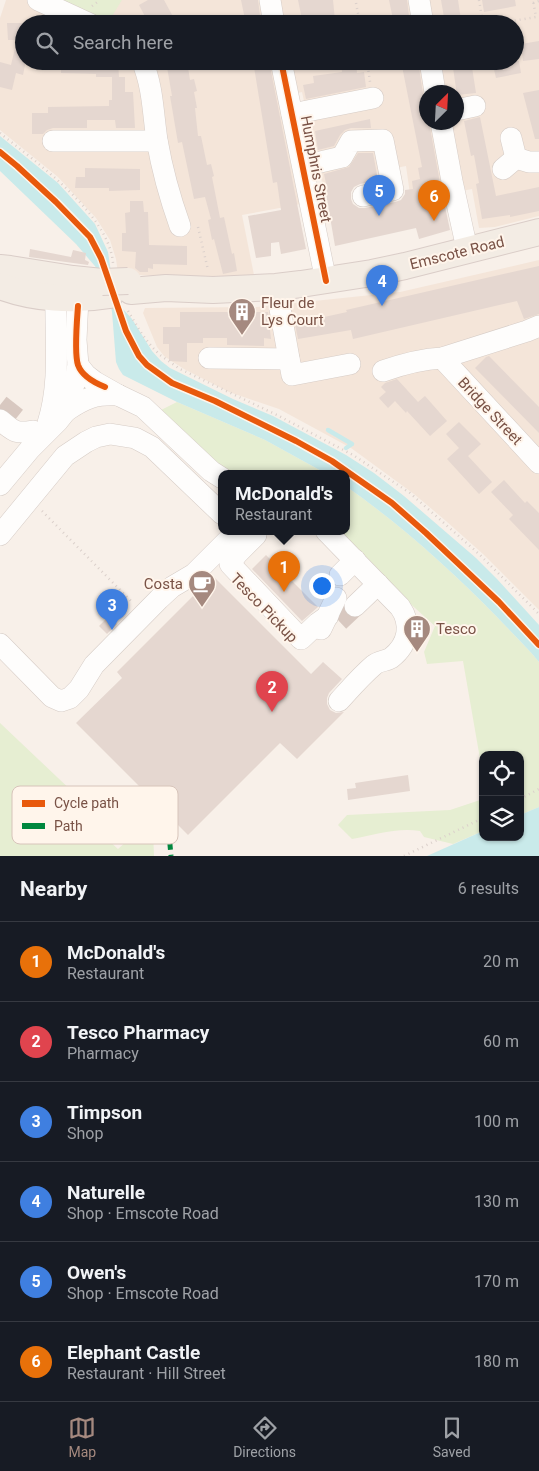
<!DOCTYPE html>
<meta charset="utf-8">
<style>
body{margin:0;font-family:Roboto,sans-serif;background:#242831;color:#f1f3f6}
.controls{position:absolute;right:15px;bottom:15px;display:grid;overflow:hidden;border-radius:10px;box-shadow:0 1px 4px #0004}
.controls button{width:45px;height:45px;display:grid;place-items:center;padding:0;border:0;border-bottom:1px solid #363941;background:#171b24;color:#f1f3f6;font:25px sans-serif}
.compass{position:absolute;left:419px;top:85px;width:45px;height:45px;border-radius:50%;background:#171b24;box-shadow:0 1px 4px #0004;rotate:24deg}
.you{position:absolute;left:321px;top:585px;width:18px;height:18px;margin:-12px;border:4px solid #fff;border-radius:50%;background:#1a73e8;box-shadow:0 0 0 8px #1a73e833}
.badge{display:grid;place-items:center;width:32px;height:32px;border-radius:50%;background:#a5897f;color:#fff;font-size:16px;font-weight:700}
.pin{position:absolute;translate:-50% -41px;filter:drop-shadow(0 1px 2px #0008)}
.pin::after{content:'';position:absolute;top:26px;width:18px;height:15px;background:inherit;clip-path:polygon(0 0,100% 0,50% 100%)}
.popup{position:absolute;left:218px;top:470px;width:132px;height:65px;box-sizing:border-box;display:grid;place-content:center;border-radius:10px;background:#171b24;filter:drop-shadow(0 1px 4px #0005);font-size:16px;white-space:nowrap;color:#9ea1a6}
.popup b{font-size:19px;color:#f1f3f6}
.popup::after{content:'';position:absolute;left:50%;top:100%;margin-left:-10px;border:10px solid transparent;border-top-color:#171b24}
.list{margin:0;padding:0;list-style:none}
h2{display:flex;justify-content:space-between;align-items:center;height:65px;margin:0;padding:0 20px;font-size:21px}
h2 small{font-size:16px;font-weight:400;color:#9ea1a6}
.list li{display:grid;grid-template-columns:32px 1fr auto;gap:15px;align-items:center;box-sizing:border-box;height:80px;padding:0 20px;border-top:1px solid #363941}
.list b{display:block;font-size:19px;white-space:nowrap}
.list p{margin:0;font-size:16px;white-space:nowrap;color:#9ea1a6}
.list em{font-size:16px;font-style:normal;color:#9ea1a6}
.icon{flex:none;width:28px;height:28px;fill:none;stroke:currentColor;stroke-width:2;stroke-linecap:round;stroke-linejoin:round}
.map{position:relative;flex:none;width:539px;height:856px;overflow:hidden}
.search{position:absolute;background:#171b24;box-shadow:0 1px 4px #0004;left:15px;right:15px;top:15px;height:55px;display:flex;align-items:center;gap:12px;box-sizing:border-box;padding:0 18px;border-radius:28px;color:#9ea1a6;font-size:19px}
.sheet{height:545px;background:#171b24}
nav{display:flex;justify-content:space-around;align-items:center;box-sizing:border-box;height:70px;border-top:1px solid #363941;background:#171b24;font-size:14px;color:#9ea1a6}
nav a{display:grid;justify-items:center;gap:2px}
nav .on{color:#a5897f}
.map>svg:first-child{display:block}
</style>
<div class="map">
<svg width="539" height="856" viewBox="0 0 539 856">
<rect width="100%" height="100%" fill="#f8f0e9"/>
<g fill="#f4e5d9" fill-rule="evenodd">
<path d="M 6,0 L 539,0 L 539,216 L 495,227 L 479,228 L 472,189 L 411,201 L 406,166 L 391,169 L 323,187 L 302,92 L 285,96 L 301,204 L 242,215 L 254,275 L 197,278 L 118,274 L 116,259 L 110,240 L 96,218 L 58,177 L 0,130 L 0,18 ZM 24,24 L 515,24 L 515,61 L 24,61 ZM 426,92 L 456,92 L 456,122 L 426,122 Z"/>
<polygon points="539,260 539,610 483,554 446,521 414,494 351,448 279,409 229,392 184,369 173,362 164,356 157,347 143,313 145,308 257,307 400,292"/>
</g>
<g fill="#e6eed2">
<polygon points="62,0 122,0 109,21"/>
<polygon points="177,402 265,440 325,473 228,473 161,410"/>
<path d="M 347,487 C 401,525 451,570 497,617 C 511,632 526,646 539,662 L 539,807 L 520,815 L 520,755 L 483,755 L 483,776 L 463,661 L 427,664 L 424,652 L 435,626 L 385,581 L 335,531 L 346,531 Z"/>
<polygon points="0,723 95,813 88,822 118,849 127,841 153,830 154,856 0,856"/>
<path d="M 483,799 L 483,831 L 453,844 L 424,837 L 420,831 C 398,827 374,835 352,839 L 338,825 L 347,815 L 450,810 Z"/>
</g>
<g fill="#c9eaea">
<path d="M 0,136 L 58,183 L 95,224 L 108,252 L 111,272 L 123,309 L 132,319 L 152,351 L 161,361 L 170,368 L 233,399 L 273,416 L 346,455 L 374,473 L 404,496 L 476,558 L 497,579 L 539,625 L 539,662 C 526,646 511,632 497,617 C 451,570 401,525 347,487 L 346,473 L 325,473 L 265,440 L 177,402 L 123,375 L 119,369 L 116,362 L 112,312 L 106,279 L 76,244 L 0,171 Z"/>
<polygon points="539,807 539,856 427,856 483,831 483,837 520,837 520,815"/>
</g>
<g fill="none" stroke-linecap="round" stroke-linejoin="round">
<polyline stroke="#c9eaea" stroke-width="4.5" points="328,430 352,444 346,448"/>
</g>
<g fill="#e5d7d0">
<polygon points="148,0 164,0 177,24 149,24 139,5"/>
<polygon points="241,0 258,0 261,24 246,24"/>
<polygon points="298,0 333,0 335,20 315,24 303,24"/>
<polygon points="389,0 407,0 410,24 394,24"/>
<polygon points="441,0 458,0 461,20 445,23"/>
<polygon points="482,0 515,0 516,6 484,12"/>
<polygon points="7,23 24,23 24,61 26,61 23,75 16,73 12,90 0,87 0,62 11,65 17,40 8,40"/>
<polygon points="539,41 539,59 523,61 521,44"/>
<polygon points="61,61 118,62 119,77 96,77 96,74 61,73"/>
<polygon points="176,61 187,61 190,80 194,79 197,91 194,92 197,108 195,108 198,136 201,136 207,165 211,164 214,176 212,177 220,218 224,217 232,254 234,253 237,271 223,274 214,239 212,240 208,220 211,219 205,197 194,199 182,142 178,143 170,96 172,96 167,67 176,65"/>
<polygon points="253,61 269,61 306,249 281,254 279,242 271,243 271,256 256,258 248,216 281,210 277,182 273,183"/>
<polygon points="341,61 356,61 357,73 364,72 366,87 306,99 303,85 314,83 313,76 342,72"/>
<polygon points="401,61 418,61 423,94 426,101 426,122 429,122 440,183 450,230 419,239 416,228 335,246 325,188 327,188 324,174 349,167 358,153 373,153 378,180 360,184 354,187 351,192 351,199 353,204 359,208 365,208 395,202 401,200 405,194 405,190 413,189 412,181 420,179 418,168 422,167"/>
<polygon points="452,61 471,61 476,93 457,95"/>
<polygon points="492,61 519,61 521,73 496,78"/>
<polygon points="112,77 125,77 125,92 133,92 135,128 116,128 115,120 87,120 87,128 53,128 47,130 43,134 32,134 32,113 48,113 48,107 109,106 109,100 112,100"/>
<polygon points="539,90 539,139 535,139 523,93"/>
<polygon points="480,117 496,196 539,187 539,211 510,217 510,215 482,219 476,184 479,183 474,155 471,156 464,121"/>
<polygon points="370,119 371,128 351,128 345,130 340,135 334,146 318,150 315,131"/>
<polygon points="85,168 140,169 140,190 109,191 109,188 75,188 76,177 85,177"/>
<polygon points="130,201 143,201 144,212 148,212 149,245 187,246 187,265 153,264 153,269 148,268 148,272 140,272 135,268 136,252 122,251 122,233 126,233 125,213 130,212"/>
<polygon points="30,249 71,257 73,250 86,253 85,260 89,262 88,265 29,257"/>
<polygon points="539,266 539,314 524,319 517,301 353,339 351,330 298,339 294,319 314,315 315,319 347,312 346,310"/>
<polygon points="180,312 268,312 271,339 264,338 264,346 227,345 227,338 203,338 203,343 187,343 187,362 169,361 169,344 163,344 163,327 180,327"/>
<polygon points="489,356 539,407 539,433 475,368 486,357"/>
<polygon points="397,379 418,402 425,396 447,421 430,436 407,411 406,413 395,401 388,408 379,398 386,392 381,387 385,383"/>
<polygon points="459,422 481,444 468,456 492,482 479,494 447,459 459,448 446,434"/>
<polygon points="504,480 525,503 527,501 539,513 539,550 509,519 513,515 491,492"/>
<polygon points="266,555 318,607 302,621 252,569"/>
<polygon points="213,576 311,674 323,662 342,679 329,693 327,698 327,704 330,710 336,713 344,712 297,759 280,743 188,835 76,723 122,678 117,672"/>
<polygon points="344,611 346,615 351,618 344,625 339,621"/>
<polygon points="109,616 117,624 107,634 99,626"/>
<polygon points="408,775 410,791 348,800 347,789 356,788 355,783"/>
</g>
<g fill="none" stroke-linecap="round" stroke-linejoin="round">
<g stroke="#d8c8c0" stroke-width="21" stroke-dasharray="21 11" stroke-linecap="butt">
<polyline points="0,405 24,424"/>
<polyline points="339,621 355,606"/>
</g>
<defs>
<g id="minor">
<polyline points="38,0 90,24"/>
<polyline points="270,0 274,24"/>
<polyline points="419,0 423,24"/>
<path d="M 142,61 C 153,86 153,114 157,140 C 162,169 170,198 180,226"/>
<polyline points="281,61 326,281"/>
<polyline points="430,61 435,92"/>
<polyline points="456,110 475,106"/>
<polyline points="292,114 373,98"/>
<polyline points="441,122 452,181 467,249"/>
<polyline points="511,138 516,158 529,162 539,162"/>
<polyline points="53,141 157,141"/>
<polyline points="303,166 342,157 351,141 383,140 393,190 363,196"/>
<polyline points="503,169 516,158"/>
<polyline points="276,287 292,375 350,364"/>
<polyline points="209,358 289,359"/>
<polyline points="442,358 539,463"/>
<polyline points="78,365 86,375 95,382 118,395 143,407 211,471 222,478"/>
<path d="M 383,371 C 403,364 421,359 442,358 L 527,331 L 539,326"/>
<path d="M 66,411 C 85,398 95,394 118,395"/>
<path d="M 0,420 C 14,431 14,434 33,431 L 41,437"/>
<path d="M 48,423 C 61,382 55,339 56,297 L 69,290"/>
<polyline points="0,485 30,449 58,421 66,411 75,381 78,365 76,340 78,298 65,290"/>
<path d="M 326,531 L 400,607 C 412,624 409,644 391,658 C 386,661 378,661 374,665 C 361,676 350,689 339,701"/>
<polyline points="0,535 65,456 86,442 96,437 110,434 135,438 152,447 222,514"/>
<polyline points="256,535 237,554 230,564 301,639 318,623 328,616"/>
<polyline points="340,575 355,560"/>
<polyline points="355,606 378,584"/>
<polyline points="321,629 336,598"/>
<polyline points="0,644 52,697 61,701 70,698 79,689 94,665 159,599 172,587 194,574 237,531"/>
</g>
<g id="major">
<polyline points="0,268 10,269 73,279 102,282"/>
<path d="M 0,286 C 34,299 74,301 110,295"/>
<polyline points="131,291 166,288 213,290 276,287 301,284 372,273 405,266 539,232"/>
</g>
</defs>
<use href="#minor" stroke="#d6ccc6" stroke-width="22"/>
<use href="#major" stroke="#dacdc8" stroke-width="28"/>
<g stroke="#dbd0cb" stroke-width="2.5" stroke-dasharray="1 4" stroke-linecap="butt">
<polyline points="479,0 483,24"/>
<polyline points="356,3 360,24"/>
<polyline points="533,3 539,1"/>
<polyline points="92,6 100,0"/>
<polyline points="495,24 536,17 533,0"/>
<polyline points="367,61 370,82"/>
<polyline points="298,65 313,61"/>
<path d="M 0,133 C 36,162 109,214 113,263"/>
<polyline points="198,227 208,270"/>
<polyline points="128,311 142,334 152,347 160,355 180,369 277,415 353,455 410,493 479,554 539,614"/>
<polyline points="42,511 133,603"/>
<polyline points="520,799 539,789"/>
<polyline points="404,856 483,818"/>
</g>
<use href="#minor" stroke="#fefdfc" stroke-width="21"/>
<use href="#major" stroke="#f3ece4" stroke-width="26"/>
<defs>
<polyline id="major-bridge" points="102,282 128,281"/>
</defs>
<use href="#major-bridge" stroke="#dacdc8" stroke-width="28" stroke-linecap="butt"/>
<use href="#major-bridge" stroke="#f3ece4" stroke-width="26"/>
<polyline stroke="#00873e" stroke-width="5" stroke-dasharray="10 5" stroke-linecap="butt" points="133,795 166,825 169,834 171,856"/>
<defs>
<g id="cycleway">
<polyline points="281,61 326,281"/>
<polyline points="0,152 17,166 56,202 90,237 101,258 126,331 139,356 147,365 172,383 215,401 296,441 332,461 392,503 426,533 499,602 539,645"/>
<path d="M 78,306 C 77,320 74,353 78,365 C 82,376 95,383 105,387"/>
</g>
</defs>
<use href="#cycleway" stroke="#fff5eb" stroke-width="9"/>
<use href="#cycleway" stroke="#e8590c" stroke-width="6"/>
</g>
<defs>
<symbol id="building-pin" viewBox="-11 -11 22 30"><path d="M0 17L-7.5 6A9.5 9.5 0 1 1 7.5 6Z" fill="#a5897f" stroke="#fff5eb"/><path d="M-4-6H4V6H1V3H-1V6H-4ZM-2.5-4.3h1.7v1.8h-1.7ZM.8-4.3h1.7v1.8H.8ZM-2.5-1h1.7V.8h-1.7ZM.8-1h1.7V.8H.8Z" fill="#fff"/></symbol>
<symbol id="cafe-pin" viewBox="-11 -11 22 30"><path d="M0 17L-7.5 6A9.5 9.5 0 1 1 7.5 6Z" fill="#a5897f" stroke="#fff5eb"/><path d="M-5.5-4.5H6V0H3Q3 3.5 0 3.5H-2.5Q-5.5 3.5-5.5 0ZM3-3.2v2h1.7v-2ZM-6 4.5H4V6H-6Z" fill="#fff"/></symbol>
</defs>
<g fill-rule="evenodd">
<use href="#building-pin" x="226" y="296" width="32" height="43"/>
<use href="#cafe-pin" x="186" y="568" width="32" height="43"/>
<use href="#building-pin" x="401" y="613" width="32" height="43"/>
</g>
<g text-anchor="middle" stroke-width="4" stroke-linejoin="round" paint-order="stroke">
<g font-size="15" fill="#795246" stroke="#fff5eb">
<text transform="translate(316 169) rotate(79)" y="5">Humphris Street</text>
<text transform="translate(457 253) rotate(-14)" y="5">Emscote Road</text>
<text transform="translate(490 411) rotate(47)" y="5">Bridge Street</text>
<text transform="translate(264 608) rotate(46)" y="5">Tesco Pickup</text>
</g>
<g font-size="15" fill="#795246" stroke="#fff5eb" text-anchor="start">
<text x="261" y="308">Fleur de<tspan x="261" dy="17">Lys Court</tspan></text>
<text x="183" y="589" text-anchor="end">Costa</text>
<text x="436" y="634">Tesco</text>
</g>
</g>
<rect x="12" y="786" width="166" height="58" rx="8" fill="#fff5eb" stroke="#d7c4ba" stroke-width="1"/>
<rect x="22" y="800" width="23" height="7" fill="#e8590c"/>
<rect x="22" y="823" width="23" height="6" fill="#00873e"/>
<g font-size="14" fill="#795246">
<text x="54" y="808">Cycle path</text>
<text x="54" y="831">Path</text>
</g>
</svg>
<div class="controls">
<button><svg class="icon" aria-label="locate" viewBox="0 0 24 24"><circle cx="12" cy="12" r="6"/><path d="M12 2v4M12 18v4M2 12h4M18 12h4"/></svg></button>
<button><svg class="icon" aria-label="layers" viewBox="0 0 24 24"><path d="M12 4l9 5-9 5-9-5zM3 14l9 5 9-5"/></svg></button>
</div>
<svg class="compass" viewBox="-18 -18 36 36"><path d="M0-13l5 13h-10z" fill="#e53935"/><path d="M0 13l5-13h-10z" fill="#9ea1a6"/></svg>
<div class="you"></div>
<div class="pin badge" style="left:284px;top:592px;background:#e8710a">1</div>
<div class="popup"><b>McDonald's</b>Restaurant</div>
<div class="pin badge" style="left:272px;top:712px;background:#e0444e">2</div>
<div class="pin badge" style="left:112px;top:630px;background:#3f7fe0">3</div>
<div class="pin badge" style="left:382px;top:306px;background:#3f7fe0">4</div>
<div class="pin badge" style="left:379px;top:216px;background:#3f7fe0">5</div>
<div class="pin badge" style="left:434px;top:221px;background:#e8710a">6</div>
<div class="search"><svg class="icon" aria-label="search" viewBox="0 0 24 24"><circle cx="10" cy="10" r="6"/><path d="M15 15l6 6"/></svg>Search here</div>
</div>
<section class="sheet">
<h2>Nearby<small>6 results</small></h2>
<ul class="list">
<li><span class="badge" style="background:#e8710a">1</span><div><b>McDonald's</b><p>Restaurant</p></div><em>20 m</em></li>
<li><span class="badge" style="background:#e0444e">2</span><div><b>Tesco Pharmacy</b><p>Pharmacy</p></div><em>60 m</em></li>
<li><span class="badge" style="background:#3f7fe0">3</span><div><b>Timpson</b><p>Shop</p></div><em>100 m</em></li>
<li><span class="badge" style="background:#3f7fe0">4</span><div><b>Naturelle</b><p>Shop · Emscote Road</p></div><em>130 m</em></li>
<li><span class="badge" style="background:#3f7fe0">5</span><div><b>Owen's</b><p>Shop · Emscote Road</p></div><em>170 m</em></li>
<li><span class="badge" style="background:#e8710a">6</span><div><b>Elephant Castle</b><p>Restaurant · Hill Street</p></div><em>180 m</em></li>
</ul>
</section>
<nav>
<a class="on"><svg class="icon" aria-label="map" viewBox="0 0 24 24"><path d="M3 6l6-2 6 2 6-2v14l-6 2-6-2-6 2zM9 4v14M15 6v14"/></svg>Map</a>
<a><svg class="icon" aria-label="directions" viewBox="0 0 24 24"><path d="M12 3l9 9-9 9-9-9zM9 14v-3h6M13 9l2 2-2 2"/></svg>Directions</a>
<a><svg class="icon" aria-label="saved" viewBox="0 0 24 24"><path d="M7 4h10v16l-5-4-5 4z"/></svg>Saved</a>
</nav>
